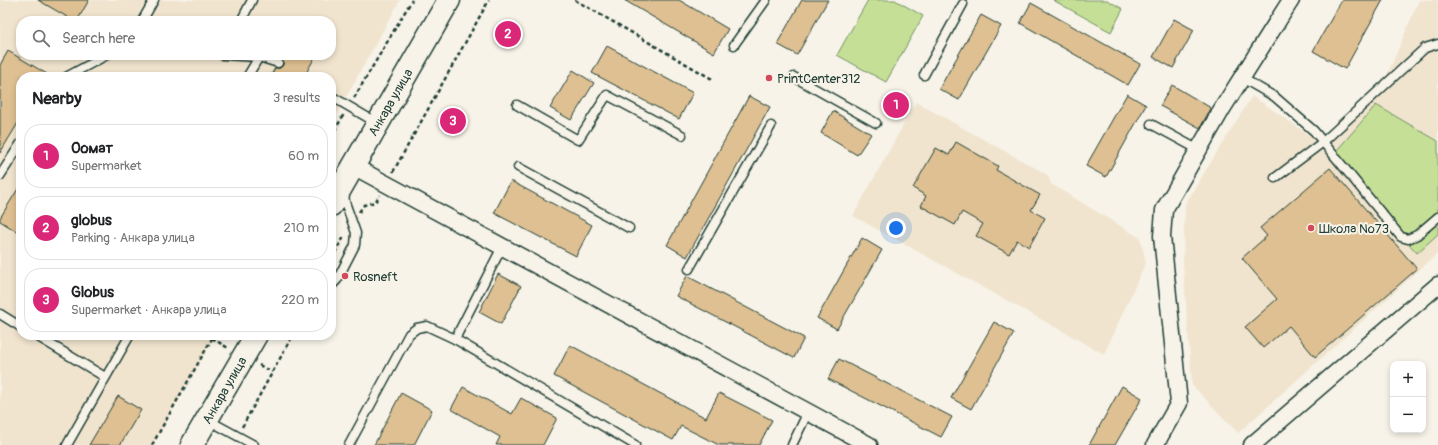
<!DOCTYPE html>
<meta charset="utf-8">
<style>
body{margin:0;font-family:Pangolin,sans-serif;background:#f2f2f2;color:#202124}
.controls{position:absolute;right:12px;bottom:12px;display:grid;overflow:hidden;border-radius:8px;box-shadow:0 2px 6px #0003}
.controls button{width:36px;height:36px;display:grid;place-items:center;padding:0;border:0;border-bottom:1px solid #e0e0e0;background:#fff;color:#202124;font:20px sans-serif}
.you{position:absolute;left:896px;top:228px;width:14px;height:14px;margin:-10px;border:3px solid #fff;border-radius:50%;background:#1a73e8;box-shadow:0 0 0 6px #1a73e833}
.badge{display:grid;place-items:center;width:26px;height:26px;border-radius:50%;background:#db2777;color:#fff;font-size:13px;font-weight:700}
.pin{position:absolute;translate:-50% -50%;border:2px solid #fff;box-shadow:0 1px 4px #0006}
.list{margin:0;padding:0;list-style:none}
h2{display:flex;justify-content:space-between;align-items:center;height:52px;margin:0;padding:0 16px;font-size:17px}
h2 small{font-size:13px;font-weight:400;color:#757577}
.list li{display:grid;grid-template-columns:26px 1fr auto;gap:12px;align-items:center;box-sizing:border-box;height:64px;margin:0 8px 8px;padding:0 8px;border:1px solid #e0e0e0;border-radius:16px}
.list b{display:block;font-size:15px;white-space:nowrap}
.list p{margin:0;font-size:13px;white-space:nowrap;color:#757577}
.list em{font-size:13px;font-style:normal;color:#757577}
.icon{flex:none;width:22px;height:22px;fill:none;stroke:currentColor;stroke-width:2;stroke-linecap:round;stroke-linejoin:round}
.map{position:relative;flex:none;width:1438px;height:445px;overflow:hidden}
.search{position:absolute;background:#fff;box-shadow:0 2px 6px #0003;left:16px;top:16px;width:320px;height:44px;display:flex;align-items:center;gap:10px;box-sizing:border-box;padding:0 14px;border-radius:16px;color:#757577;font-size:15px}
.panel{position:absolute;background:#fff;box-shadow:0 2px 6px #0003;left:16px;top:72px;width:320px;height:268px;border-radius:16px}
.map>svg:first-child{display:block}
</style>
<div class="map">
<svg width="1438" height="445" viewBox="0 0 1438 445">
<rect width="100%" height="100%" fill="#f7f3e8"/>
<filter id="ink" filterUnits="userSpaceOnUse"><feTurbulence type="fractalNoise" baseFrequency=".025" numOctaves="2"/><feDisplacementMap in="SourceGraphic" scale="8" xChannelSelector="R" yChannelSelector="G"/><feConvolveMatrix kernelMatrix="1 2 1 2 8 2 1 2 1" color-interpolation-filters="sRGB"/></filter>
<g filter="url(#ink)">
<g fill="#f0e4ce" fill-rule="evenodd">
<path d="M 0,0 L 400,0 L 331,124 L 331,77 L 21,77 L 21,335 L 215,335 L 152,445 L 0,445 ZM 21,21 L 331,21 L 331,55 L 21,55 Z"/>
<polygon points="1419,0 1438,0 1438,253 1238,433 1192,385 1183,262 1185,204 1252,96 1318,141 1380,92"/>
<polygon points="916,102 1048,175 1051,184 1140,238 1146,262 1104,354 853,216"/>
</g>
<g fill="#c5e096" stroke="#728e65">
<polygon points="868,0 895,0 923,16 886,82 837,55"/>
<polygon points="1053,0 1107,0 1123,9 1111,32"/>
<polygon points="1376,105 1438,141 1438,234 1417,253 1332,156"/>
</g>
<g fill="#dec092" stroke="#1f3d34">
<polygon points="38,0 89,0 77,21 74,21"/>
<polygon points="624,0 679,0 728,29 714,53"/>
<polygon points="802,0 828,0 797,55 777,44"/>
<polygon points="1342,0 1383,0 1345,69 1313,51"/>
<polygon points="1031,3 1140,64 1128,85 1020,23"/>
<polygon points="981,15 1001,26 959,100 939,89"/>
<polygon points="1174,19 1194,30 1173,68 1153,57"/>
<polygon points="607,46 693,93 679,119 592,73"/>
<polygon points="8,51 52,77 21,77 21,118 0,153 0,65"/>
<polygon points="282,55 316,55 304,77 270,77 275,68 280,68 283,65 283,61 281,58"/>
<polygon points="573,70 594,83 571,120 550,108"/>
<polygon points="1172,85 1211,108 1200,128 1160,106"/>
<polygon points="1127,94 1146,105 1106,177 1086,166"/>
<polygon points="749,96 770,107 687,257 667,245"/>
<polygon points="833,111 871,134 857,155 821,133"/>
<polygon points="956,142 998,166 996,170 1040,195 1031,210 1045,218 1029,247 1017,240 1009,254 976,236 983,224 962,212 955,225 921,206 926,196 913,188 936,148 949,155"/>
<polygon points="1330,168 1417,269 1315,357 1289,326 1263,348 1245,327 1277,299 1242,258 1267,236 1260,228"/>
<polygon points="511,181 592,225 576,256 494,213"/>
<polygon points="21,184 21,234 0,221 0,218"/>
<polygon points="862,238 882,250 837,329 817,318"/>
<polygon points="498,274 521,286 501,324 479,312"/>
<polygon points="687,276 804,338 794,358 676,296"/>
<polygon points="994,322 1014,333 971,409 951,398"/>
<polygon points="570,345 706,418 719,393 772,420 759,445 719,445 681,426 673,440 554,376"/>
<polygon points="839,359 952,417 941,437 828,379"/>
<polygon points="1122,386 1142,398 1115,445 1089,445"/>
<polygon points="463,387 512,414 521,398 557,418 543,445 496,445 500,437 451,409"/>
<polygon points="401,393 432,410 414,445 374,445"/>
<polygon points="118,396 141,410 120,445 89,445"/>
</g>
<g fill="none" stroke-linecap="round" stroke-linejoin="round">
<defs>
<g id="lane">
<polyline points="142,21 154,0"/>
<polyline points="241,21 252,0"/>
<polyline points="734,45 766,0"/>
<polyline points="222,55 259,57 278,63"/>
<polyline points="924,75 963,4"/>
<polyline points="66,77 107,55"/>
<polyline points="247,77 259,57"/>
<polyline points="794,77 876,123"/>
<polyline points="1242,78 1275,97 1314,131 1401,237 1408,239 1417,235 1438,217"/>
<polyline points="331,96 377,123"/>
<polyline points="517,105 578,140 607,95 682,135"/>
<polyline points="1151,124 1199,150"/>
<polyline points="518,167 629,228"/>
<polyline points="0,176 21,143"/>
<polyline points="1275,178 1323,142 1425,48 1438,44"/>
<polyline points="502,247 455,339 635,445"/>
<polyline points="689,269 771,126"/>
<polyline points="331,286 337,280 355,245 356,233 345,202 344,192"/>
<polyline points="0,314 21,327"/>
<polyline points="35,335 105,377"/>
<polyline points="208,420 254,445"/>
<polyline points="67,445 130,335"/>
<polyline points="349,445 409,334 417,328 427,326 455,339"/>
<polyline points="792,445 808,412"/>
</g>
<g id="street">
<polyline points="353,166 869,445"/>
<polyline points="1155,445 1179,403 1162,236 1164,210 1222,109 1291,0"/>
<polyline points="1252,445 1438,285"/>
</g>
<g id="secondary">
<polyline points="331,205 449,0"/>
<polyline points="192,445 256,335"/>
</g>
</defs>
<use href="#lane" stroke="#1f3d34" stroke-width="11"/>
<use href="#street" stroke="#1f3d34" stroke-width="19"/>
<use href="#secondary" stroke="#1f3d34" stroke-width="25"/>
<g stroke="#1f3d34" stroke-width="2.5" stroke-dasharray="4 3" stroke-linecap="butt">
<polyline points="575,0 714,80"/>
<polyline points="354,98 412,0"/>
<polyline points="331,137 344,114"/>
<polyline points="393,172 489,0"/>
<polyline points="359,212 364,205 375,202 380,195"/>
<polyline points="331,259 344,237"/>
<polyline points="212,338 228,348"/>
<polyline points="259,365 272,372"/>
<polyline points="242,427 293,335"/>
<polyline points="152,445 214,335"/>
</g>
<use href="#lane" stroke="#f7f3e8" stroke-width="8"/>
<use href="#street" stroke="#f7f3e8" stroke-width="16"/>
<use href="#secondary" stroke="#f7f3e8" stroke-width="22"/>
</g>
</g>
<g fill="#d1495b" stroke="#f7f3e8" stroke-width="1.5">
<circle cx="769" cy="78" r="4"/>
<circle cx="1311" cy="228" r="4"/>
<circle cx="345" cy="276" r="4"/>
</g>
<g text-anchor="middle" stroke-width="4" stroke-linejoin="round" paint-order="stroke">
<g font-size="13" fill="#1f3d34" stroke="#f7f3e8" text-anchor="start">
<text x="777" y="83">PrintCenter312</text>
<text x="1319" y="233">Школа №73</text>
<text x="353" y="281">Rosneft</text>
</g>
<g font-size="13" fill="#1f3d34" stroke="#f7f3e8">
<text transform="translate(390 102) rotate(-60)" y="5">Анкара улица</text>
<text transform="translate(224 390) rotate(-60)" y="5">Анкара улица</text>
</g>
</g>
</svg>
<div class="controls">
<button>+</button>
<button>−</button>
</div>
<div class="you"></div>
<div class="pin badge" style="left:896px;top:105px">1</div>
<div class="pin badge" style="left:508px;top:34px">2</div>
<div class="pin badge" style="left:453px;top:121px">3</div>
<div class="search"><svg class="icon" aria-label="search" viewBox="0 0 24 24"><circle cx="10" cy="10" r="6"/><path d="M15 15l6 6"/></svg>Search here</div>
<section class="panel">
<h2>Nearby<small>3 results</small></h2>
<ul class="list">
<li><span class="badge">1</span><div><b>Оомат</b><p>Supermarket</p></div><em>60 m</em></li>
<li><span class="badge">2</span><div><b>globus</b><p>Parking · Анкара улица</p></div><em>210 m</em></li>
<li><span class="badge">3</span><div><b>Globus</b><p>Supermarket · Анкара улица</p></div><em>220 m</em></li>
</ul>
</section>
</div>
